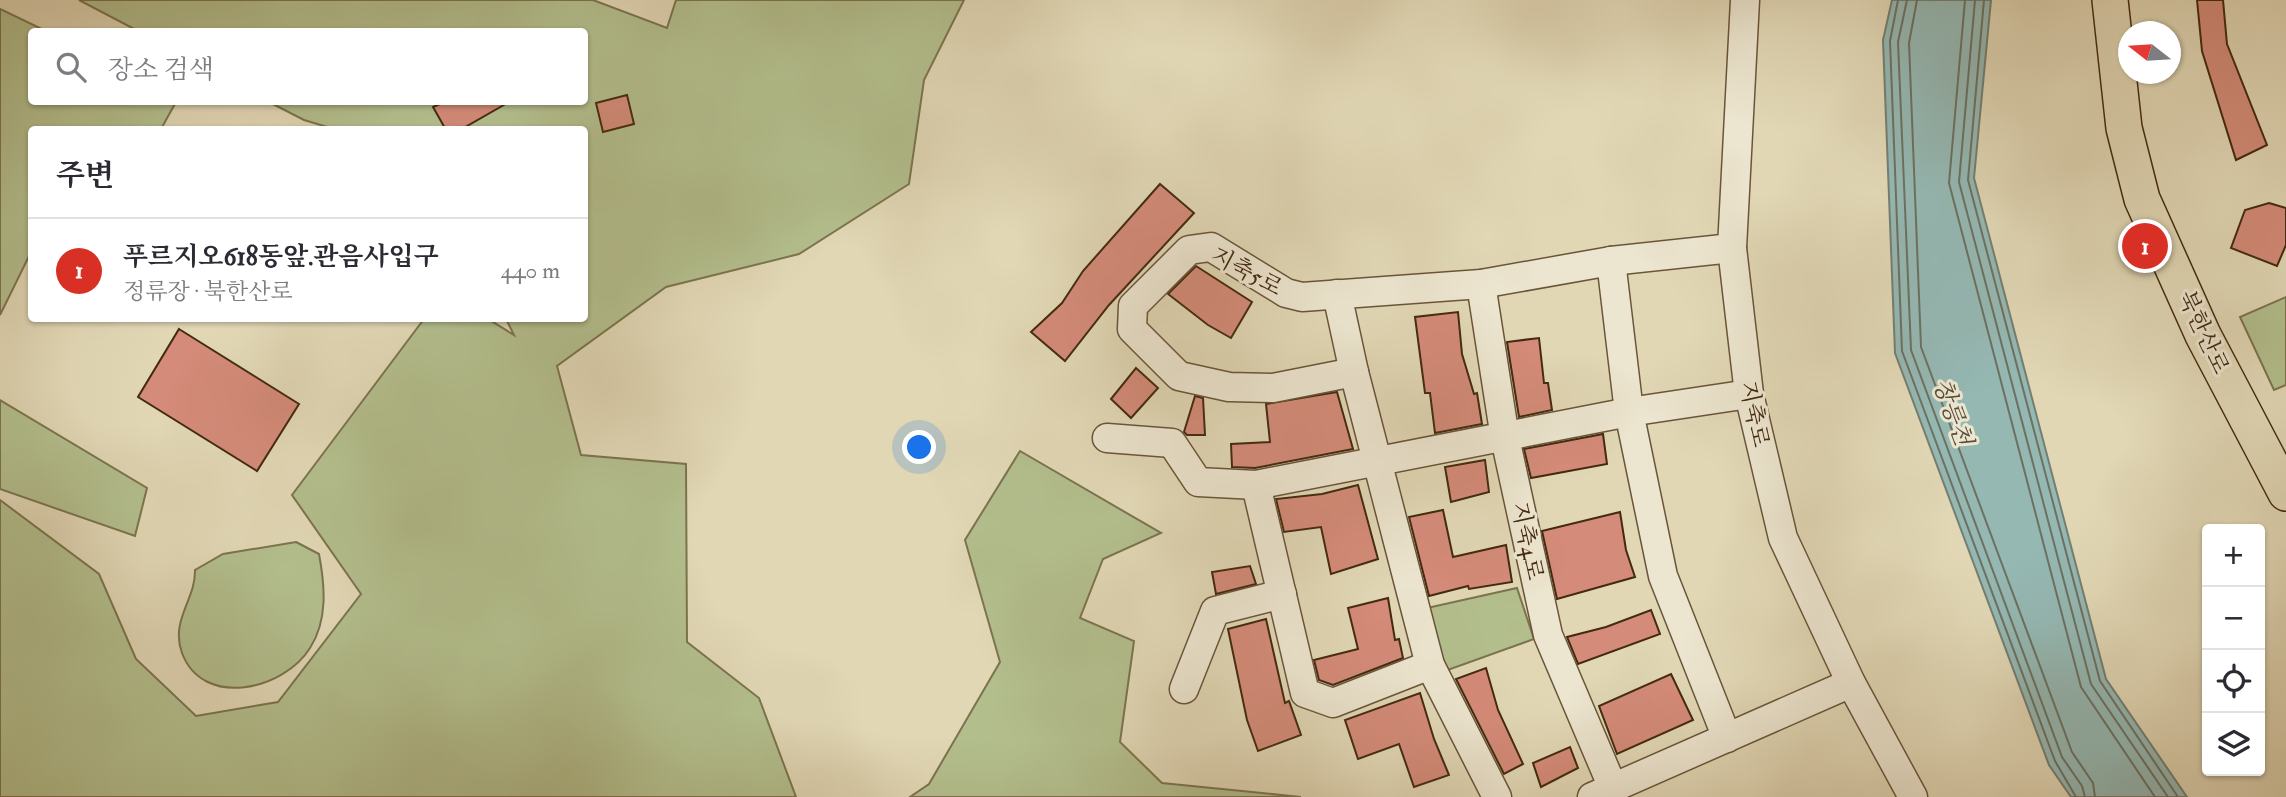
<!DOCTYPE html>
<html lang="ko">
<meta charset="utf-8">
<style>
body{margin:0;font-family:"IM FELL Double Pica","Noto Serif KR",serif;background:#f7f7f7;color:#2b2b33}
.controls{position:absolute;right:21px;bottom:21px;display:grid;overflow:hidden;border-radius:7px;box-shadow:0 2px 5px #0004}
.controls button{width:63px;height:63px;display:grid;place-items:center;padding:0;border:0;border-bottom:2px solid #e1e1e2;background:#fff;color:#2b2b33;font:35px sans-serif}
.compass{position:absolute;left:2118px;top:21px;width:63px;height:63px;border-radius:50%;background:#fff;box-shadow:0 2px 5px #0004;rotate:287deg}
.you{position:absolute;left:920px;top:448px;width:24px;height:24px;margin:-18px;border:5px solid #fff;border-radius:50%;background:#1a73e8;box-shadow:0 0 0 10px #1a73e833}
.badge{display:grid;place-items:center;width:46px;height:46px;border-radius:50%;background:#d93025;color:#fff;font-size:23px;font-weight:700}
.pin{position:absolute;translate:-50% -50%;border:4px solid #fff;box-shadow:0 2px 7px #0006}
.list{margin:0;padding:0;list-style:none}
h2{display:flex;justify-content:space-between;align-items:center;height:91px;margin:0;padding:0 28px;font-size:30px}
h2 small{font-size:23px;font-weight:400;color:#7c7c81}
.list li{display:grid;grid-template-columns:46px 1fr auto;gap:21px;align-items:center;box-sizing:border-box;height:105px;padding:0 28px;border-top:2px solid #e1e1e2}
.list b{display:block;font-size:26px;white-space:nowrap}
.list p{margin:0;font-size:23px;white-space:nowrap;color:#7c7c81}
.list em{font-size:23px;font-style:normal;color:#7c7c81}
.icon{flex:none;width:38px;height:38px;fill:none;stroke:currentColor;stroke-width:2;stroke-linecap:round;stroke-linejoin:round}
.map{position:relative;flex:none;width:2286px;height:797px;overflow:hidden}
.search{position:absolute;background:#fff;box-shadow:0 2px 5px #0004;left:28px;top:28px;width:560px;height:77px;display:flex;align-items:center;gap:18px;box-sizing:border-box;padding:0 24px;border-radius:7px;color:#7c7c81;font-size:26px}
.panel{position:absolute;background:#fff;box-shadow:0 2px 5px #0004;left:28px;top:126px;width:560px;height:196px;border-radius:7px}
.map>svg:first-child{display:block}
</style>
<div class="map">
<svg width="2286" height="797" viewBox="0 0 2286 797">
<rect width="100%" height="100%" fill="#e1d7b5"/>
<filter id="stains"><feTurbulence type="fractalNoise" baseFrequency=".00286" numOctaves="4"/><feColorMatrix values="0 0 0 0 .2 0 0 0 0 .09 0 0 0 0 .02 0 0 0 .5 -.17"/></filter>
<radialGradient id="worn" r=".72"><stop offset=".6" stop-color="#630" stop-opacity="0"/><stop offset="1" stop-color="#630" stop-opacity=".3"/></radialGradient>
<g fill="#b3be8d" stroke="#7b744e" stroke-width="2">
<polygon points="79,0 593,0 667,28 676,0 964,0 924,80 909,184 799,254 666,287 557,366 581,455 686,464 687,642 759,698 796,797 0,797 0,500 99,574 136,659 196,716 278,702 361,594 292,495 424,319 488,319 514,335 506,319 584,318 584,130 334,129 304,120 269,102 584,102 584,32 138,31"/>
<polygon points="0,9 46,31 32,32 32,102 176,102 161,129 32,130 31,252 0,315"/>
<polygon points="2286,297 2286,385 2274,390 2240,317"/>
<polygon points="0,400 147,488 135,536 0,489"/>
<polygon points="1020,451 1161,533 1103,559 1080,618 1134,641 1120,742 1162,783 1301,797 910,797 929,784 1000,662 965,540"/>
<path d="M 296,542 L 319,554 C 325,586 328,620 310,648 C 284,690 203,709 182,653 C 170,620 196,599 195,570 L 223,554 Z"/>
<polygon points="1517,588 1534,639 1445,671 1427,608"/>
</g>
<polygon fill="#95b8b3" stroke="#747f72" stroke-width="2" points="1892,0 1991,0 1974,178 2106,679 2187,797 2071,797 2049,765 1895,353 1883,40"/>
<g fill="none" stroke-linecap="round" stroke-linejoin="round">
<g stroke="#6c7162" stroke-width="2">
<polyline points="1898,0 1890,41 1902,351 2055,761 2076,797"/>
<polyline points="1907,0 1898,42 1911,350 2062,757 2082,786 2085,797"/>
<polyline points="1917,0 1909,43 1921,347 2072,752 2093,783 2095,797"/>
<polyline points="1965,0 1949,183 2081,687 2155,797"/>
<polyline points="1975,0 1959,182 2091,684 2168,797"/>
<polyline points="1984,0 1968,180 2100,681 2178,797"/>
</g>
</g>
<g fill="#d48b79" stroke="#432a10" stroke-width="2">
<polygon points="2197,0 2223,0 2227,44 2267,145 2236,160 2202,51"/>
<polygon points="627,95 634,124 603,132 596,103"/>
<polygon points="444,102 509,102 460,130 446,130 433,107"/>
<polygon points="1160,184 1194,213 1109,305 1065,361 1031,332 1062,303 1083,271"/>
<polygon points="2269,203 2286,208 2286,245 2277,266 2231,248 2245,210"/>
<polygon points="1196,266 1252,302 1231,338 1208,325 1168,294"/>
<polygon points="1458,312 1462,354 1474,394 1477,393 1482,424 1435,433 1430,393 1425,393 1415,317"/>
<polygon points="179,329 299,404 257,471 138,397"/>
<polygon points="1539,338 1544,383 1548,383 1552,410 1519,417 1507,342"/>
<polygon points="1136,368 1158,388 1131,418 1111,399"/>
<polygon points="1337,392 1353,449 1255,468 1232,467 1231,444 1270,442 1266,404"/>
<polygon points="1195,396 1203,398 1205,435 1187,435 1184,432"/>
<polygon points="1603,434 1607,464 1531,478 1524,449"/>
<polygon points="1485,460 1489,492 1451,502 1445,467"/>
<polygon points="1358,485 1378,559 1331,574 1321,527 1284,532 1276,499 1322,494"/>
<polygon points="1443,510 1453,557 1506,545 1512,582 1469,589 1468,586 1429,596 1409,517"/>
<polygon points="1620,512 1626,550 1635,577 1557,599 1542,531"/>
<polygon points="1250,566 1256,584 1216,594 1212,572"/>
<polygon points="1388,598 1395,640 1399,639 1403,658 1333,685 1319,680 1314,660 1358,649 1348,608"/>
<polygon points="1651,610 1660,634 1578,664 1567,637 1606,627"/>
<polygon points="1266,619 1285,703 1289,701 1301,735 1258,751 1247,720 1228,629"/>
<polygon points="1486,668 1498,710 1523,764 1504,774 1456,679"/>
<polygon points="1671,674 1693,720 1617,754 1599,706"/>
<polygon points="1420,693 1434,739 1449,775 1414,787 1399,744 1358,759 1345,720"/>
<polygon points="1570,747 1578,768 1541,787 1533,763"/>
</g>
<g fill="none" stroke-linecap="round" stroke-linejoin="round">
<defs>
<g id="minor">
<polyline points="1745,0 1732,248 1749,394 1783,538 1851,683 1913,797"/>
<polyline points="1611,261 1629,412 1663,576 1727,738"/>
<polyline points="1481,284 1505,438 1548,635 1613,788"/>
<polyline points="1337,294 1354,372 1430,665 1497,797"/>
<polyline points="1354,372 1273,388 1229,387 1179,376 1132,329 1133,306 1189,250 1211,247 1286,293 1302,297 1481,284 1611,261 1732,248"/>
<polyline points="1107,438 1172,443 1198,482 1256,485 1629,412 1749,394"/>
<polyline points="1256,485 1305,693 1333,703 1430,665"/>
<polyline points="1184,689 1215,611 1282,594"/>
<polyline points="1592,797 1851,683"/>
</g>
<polyline id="major" points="2110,0 2124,128 2142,199 2203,335 2286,493"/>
</defs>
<use href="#minor" stroke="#6a5539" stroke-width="31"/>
<use href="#major" stroke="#432a10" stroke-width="38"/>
<use href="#minor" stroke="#ece5cf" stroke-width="28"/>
<use href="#major" stroke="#e1d7b5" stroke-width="35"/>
</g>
<g text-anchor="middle" stroke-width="6" stroke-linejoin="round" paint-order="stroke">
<g font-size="23" fill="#432a10" stroke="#ece5cf">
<text transform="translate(1247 271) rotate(28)" y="8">지축5로</text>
<text transform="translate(2204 332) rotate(65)" y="8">북한산로</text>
<text transform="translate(1755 414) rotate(78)" y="8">지축로</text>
<text transform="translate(1528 541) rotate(78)" y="8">지축4로</text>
</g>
<g font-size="24" font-style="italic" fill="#584e39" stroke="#ece5cf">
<text transform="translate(1953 412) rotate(70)" y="8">창릉천</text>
</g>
</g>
<rect width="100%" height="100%" filter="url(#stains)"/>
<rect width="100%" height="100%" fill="url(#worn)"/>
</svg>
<div class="controls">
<button>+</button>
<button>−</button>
<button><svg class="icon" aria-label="locate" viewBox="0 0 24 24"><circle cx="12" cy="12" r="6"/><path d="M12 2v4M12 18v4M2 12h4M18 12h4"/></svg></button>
<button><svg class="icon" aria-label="layers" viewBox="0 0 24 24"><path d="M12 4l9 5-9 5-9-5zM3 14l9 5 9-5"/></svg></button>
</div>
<svg class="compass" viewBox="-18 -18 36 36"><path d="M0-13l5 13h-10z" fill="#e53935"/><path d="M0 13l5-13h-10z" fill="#7c7c81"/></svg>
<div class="you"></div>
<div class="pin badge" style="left:2145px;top:246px">1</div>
<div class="search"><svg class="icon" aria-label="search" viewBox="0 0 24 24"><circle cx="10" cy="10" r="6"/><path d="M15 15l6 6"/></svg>장소 검색</div>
<section class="panel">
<h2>주변<small></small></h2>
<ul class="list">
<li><span class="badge">1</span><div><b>푸르지오618동앞.관음사입구</b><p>정류장 · 북한산로</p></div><em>440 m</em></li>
</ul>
</section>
</div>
